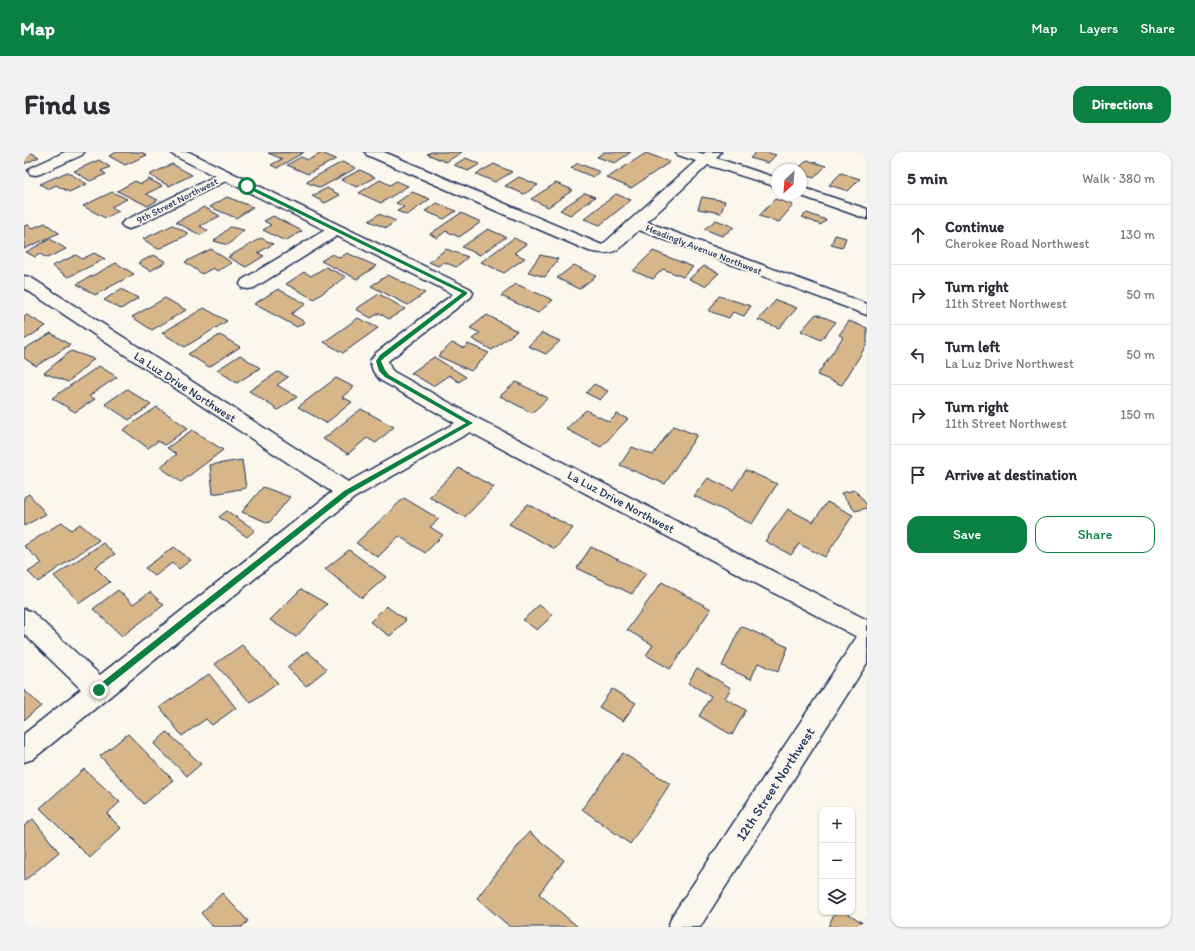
<!DOCTYPE html>
<meta charset="utf-8">
<style>
body{margin:0;font-family:Itim,sans-serif;background:#f2f2f3;color:#2b2b33}
.controls{position:absolute;right:12px;bottom:12px;display:grid;overflow:hidden;border-radius:8px;box-shadow:0 1px 3px #0004}
.controls button{width:36px;height:36px;display:grid;place-items:center;padding:0;border:0;border-bottom:1px solid #e1e1e2;background:#fff;color:#2b2b33;font:20px sans-serif}
.compass{position:absolute;left:747px;top:12px;width:36px;height:36px;border-radius:50%;background:#fff;box-shadow:0 1px 3px #0004;rotate:206deg}
.stop{position:absolute;width:12px;height:12px;margin:-9px;border:3px solid #0b8043;border-radius:50%;background:#fff}
.stop.end{background:#0b8043;border-color:#fff;box-shadow:0 1px 4px #0008}
.list{margin:0;padding:0;list-style:none}
h2{display:flex;justify-content:space-between;align-items:center;height:52px;margin:0;padding:0 16px;font-size:17px}
h2 small{font-size:13px;font-weight:400;color:#7c7c81}
.list li{display:grid;grid-template-columns:26px 1fr auto;gap:12px;align-items:center;box-sizing:border-box;height:60px;padding:0 16px;border-top:1px solid #e1e1e2}
.list b{display:block;font-size:15px;white-space:nowrap}
.list p{margin:0;font-size:13px;white-space:nowrap;color:#7c7c81}
.list em{font-size:13px;font-style:normal;color:#7c7c81}
.actions{display:flex;gap:8px;padding:12px 16px}
.actions a{flex:1;padding:9px 0;border:1px solid #0b8043;border-radius:12px;text-align:center;font-size:14px;color:#0b8043}
.actions .main{background:#0b8043;color:#fff}
.icon{flex:none;width:22px;height:22px;fill:none;stroke:currentColor;stroke-width:2;stroke-linecap:round;stroke-linejoin:round}
.map{position:relative;flex:none;width:843px;height:775px;overflow:hidden;border-radius:12px}
header{display:flex;align-items:center;gap:24px;box-sizing:border-box;height:56px;padding:0 20px;background:#0b8043;color:#fff}
header strong{font-size:19px}
nav{display:flex;gap:22px;margin-inline-start:auto;font-size:14px}
.intro{display:flex;align-items:center;justify-content:space-between;box-sizing:border-box;height:96px;padding:0 24px}
h1{margin:0;font-size:28px}
.button{padding:10px 18px;border-radius:12px;background:#0b8043;color:#fff;font-size:14px;font-weight:700}
main{display:flex;gap:24px;padding:0 24px}
aside{flex:1;background:#fff;border-radius:12px;box-shadow:0 1px 3px #0004}
.map>svg:first-child{display:block}
</style>
<header>
<strong>Map</strong>
<nav><a>Map</a><a>Layers</a><a>Share</a></nav>
</header>
<div class="intro"><h1>Find us</h1><a class="button">Directions</a></div>
<main>
<div class="map">
<svg width="843" height="775" viewBox="0 0 843 775">
<rect width="100%" height="100%" fill="#fbf7ec"/>
<filter id="ink" filterUnits="userSpaceOnUse"><feTurbulence type="fractalNoise" baseFrequency=".025" numOctaves="2"/><feDisplacementMap in="SourceGraphic" scale="8" xChannelSelector="R" yChannelSelector="G"/><feConvolveMatrix kernelMatrix="1 2 1 2 8 2 1 2 1" color-interpolation-filters="sRGB"/></filter>
<g filter="url(#ink)">
<g fill="#d7b78a" stroke="#1b2f5e">
<polygon points="0,0 6,0 15,5 0,12"/>
<polygon points="93,0 117,0 123,3 101,13 85,4"/>
<polygon points="280,0 253,16 247,13 258,7 244,1"/>
<polygon points="407,0 438,0 422,10 403,2"/>
<polygon points="580,0 607,0 591,11 573,5"/>
<polygon points="732,0 741,0 752,3 744,11 726,6"/>
<polygon points="298,1 312,7 284,22 263,13 277,5 284,8"/>
<polygon points="622,1 646,10 607,36 583,26"/>
<polygon points="442,6 456,12 444,19 430,13"/>
<polygon points="75,8 86,15 77,19 82,22 66,29 50,19"/>
<polygon points="783,8 802,14 790,26 777,22 777,18 773,18"/>
<polygon points="318,10 332,16 296,36 282,30"/>
<polygon points="554,11 576,20 569,25 547,16"/>
<polygon points="148,12 168,23 145,34 125,23"/>
<polygon points="470,12 488,20 471,30 452,22"/>
<polygon points="336,18 351,25 333,35 317,28"/>
<polygon points="43,20 63,32 45,40 32,33 24,37 16,32"/>
<polygon points="817,21 836,27 824,39 805,33"/>
<polygon points="495,25 514,33 500,42 481,34"/>
<polygon points="125,27 138,34 122,42 134,48 124,54 93,39 111,29 117,32"/>
<polygon points="356,28 366,33 372,29 384,34 357,51 335,41"/>
<polygon points="532,31 549,38 524,55 507,47"/>
<polygon points="303,36 316,43 301,51 288,44"/>
<polygon points="88,40 103,47 87,55 95,59 81,66 59,54"/>
<polygon points="388,40 406,47 383,63 373,59 380,55 372,51"/>
<polygon points="561,41 571,45 546,63 536,58"/>
<polygon points="592,42 607,48 576,73 560,67"/>
<polygon points="203,45 229,55 212,66 186,55"/>
<polygon points="678,45 701,49 697,61 674,57"/>
<polygon points="751,47 769,53 755,70 735,64"/>
<polygon points="413,51 432,59 420,67 401,59"/>
<polygon points="180,55 196,64 176,74 184,79 176,83 152,70"/>
<polygon points="437,61 457,70 435,85 422,79 413,86 406,82"/>
<polygon points="783,61 802,68 797,73 778,65"/>
<polygon points="355,62 372,69 362,76 345,69"/>
<polygon points="249,64 278,79 261,89 239,78 247,73 240,69"/>
<polygon points="692,68 710,75 698,84 680,77"/>
<polygon points="21,71 35,81 0,97 0,74 4,73 9,76"/>
<polygon points="149,73 165,82 134,97 119,87"/>
<polygon points="206,75 220,78 204,93 190,89"/>
<polygon points="464,77 482,85 456,103 438,95"/>
<polygon points="811,83 822,86 818,96 807,93"/>
<polygon points="237,86 249,92 234,101 240,104 222,115 204,105"/>
<polygon points="490,86 502,92 490,101 501,106 480,121 457,110"/>
<polygon points="26,87 42,97 23,106 16,102 11,105 2,100"/>
<polygon points="187,97 208,111 193,119 189,116 178,122 161,110"/>
<polygon points="422,97 444,105 432,115 420,110 414,114 405,110"/>
<polygon points="629,99 669,115 659,125 639,117 629,127 609,119"/>
<polygon points="70,101 81,107 44,125 28,114 52,103 58,107"/>
<polygon points="323,101 352,114 333,127 297,109 308,102 316,106"/>
<polygon points="130,103 142,110 126,119 114,111"/>
<polygon points="516,103 534,107 521,125 504,120"/>
<polygon points="92,111 110,122 71,143 53,132"/>
<polygon points="550,113 572,124 555,137 533,126"/>
<polygon points="680,114 695,121 681,134 665,127"/>
<polygon points="302,115 322,125 290,147 262,132 280,120 287,124"/>
<polygon points="364,123 401,141 384,153 347,134"/>
<polygon points="492,132 529,148 514,161 477,144"/>
<polygon points="97,137 114,146 97,157 80,148"/>
<polygon points="254,137 282,152 267,162 281,170 273,175 230,152"/>
<polygon points="355,142 381,157 365,167 355,161 347,166 332,157"/>
<polygon points="695,144 727,154 720,164 709,160 705,166 685,159"/>
<polygon points="141,146 162,158 128,178 108,165"/>
<polygon points="752,148 773,156 755,176 734,168"/>
<polygon points="180,156 203,169 161,195 138,181"/>
<polygon points="792,162 812,170 797,188 777,179"/>
<polygon points="3,163 22,174 0,188 0,165"/>
<polygon points="463,163 493,179 468,198 448,187 456,181 446,176"/>
<polygon points="334,166 354,176 319,201 300,190"/>
<polygon points="825,169 843,176 843,192 818,233 793,223 819,185 815,183"/>
<polygon points="27,181 46,193 12,214 0,206 0,197"/>
<polygon points="518,181 536,189 522,202 504,194"/>
<polygon points="196,183 216,195 185,215 164,202"/>
<polygon points="428,191 440,196 444,192 465,201 447,219 414,204"/>
<polygon points="47,199 70,207 44,230 20,221"/>
<polygon points="216,203 236,216 213,231 193,218"/>
<polygon points="410,205 442,225 435,230 425,223 409,234 387,221"/>
<polygon points="75,214 93,225 65,244 71,247 51,260 28,246"/>
<polygon points="254,220 264,225 253,233 273,245 254,258 225,239"/>
<polygon points="312,226 330,235 318,245 328,250 302,271 274,255"/>
<polygon points="492,230 524,246 508,261 476,244"/>
<polygon points="570,232 584,239 576,248 562,241"/>
<polygon points="103,237 127,253 105,268 81,252"/>
<polygon points="133,255 164,276 141,293 134,289 124,296 99,278"/>
<polygon points="337,257 370,275 352,291 343,286 324,302 299,287"/>
<polygon points="562,258 585,270 593,262 604,267 577,295 542,277"/>
<polygon points="649,274 673,283 641,332 596,313 608,295 629,303"/>
<polygon points="168,278 199,298 157,330 136,315 153,302 143,296"/>
<polygon points="218,308 222,336 189,342 186,313"/>
<polygon points="435,316 470,335 441,365 405,345"/>
<polygon points="722,318 753,332 728,372 670,344 684,326 709,338"/>
<polygon points="239,335 266,345 245,371 218,360"/>
<polygon points="831,338 843,353 843,356 831,359 817,341"/>
<polygon points="5,342 22,362 0,374 0,345"/>
<polygon points="380,346 415,367 406,375 419,383 401,401 375,384 354,405 332,391"/>
<polygon points="803,350 829,363 801,405 775,392 767,403 741,389 764,357 789,370"/>
<polygon points="504,352 549,376 531,397 485,372"/>
<polygon points="203,359 231,378 223,385 195,365"/>
<polygon points="38,370 47,378 56,372 75,388 14,430 4,420 18,411 0,394"/>
<polygon points="79,391 91,402 71,415 86,430 56,451 30,424"/>
<polygon points="150,395 167,408 155,417 148,411 131,424 121,416"/>
<polygon points="567,395 622,421 608,442 553,416"/>
<polygon points="325,398 362,425 338,446 301,417"/>
<polygon points="638,430 687,457 646,517 622,503 629,493 603,478"/>
<polygon points="277,437 303,452 272,485 246,468"/>
<polygon points="94,438 109,452 126,440 140,453 98,484 69,457"/>
<polygon points="515,453 529,463 513,478 499,468"/>
<polygon points="362,454 382,468 366,484 346,470"/>
<polygon points="717,474 764,495 754,520 734,511 727,527 698,514"/>
<polygon points="218,493 254,531 227,551 191,512"/>
<polygon points="283,499 303,517 282,534 263,515"/>
<polygon points="673,516 707,536 701,546 722,558 708,583 675,564 687,544 664,531"/>
<polygon points="185,522 212,556 188,573 182,567 158,584 136,555"/>
<polygon points="588,537 612,551 599,569 575,555"/>
<polygon points="0,538 17,554 0,568"/>
<polygon points="143,580 177,612 163,624 130,592"/>
<polygon points="104,582 149,628 120,652 76,604"/>
<polygon points="599,601 646,632 606,692 558,657"/>
<polygon points="60,617 96,650 83,662 97,676 66,706 16,656"/>
<polygon points="9,667 35,700 0,729 0,674"/>
<polygon points="505,680 540,708 515,742 554,775 486,775 453,746"/>
<polygon points="198,741 224,769 218,775 189,775 177,761"/>
<polygon points="811,760 822,760 840,772 843,765 843,775 804,775"/>
</g>
<g fill="none" stroke-linecap="round" stroke-linejoin="round">
<defs>
<g id="minor">
<polygon points="41,0 60,0 58,3 16,22 11,23 6,22 4,19 6,16"/>
<polygon points="147,0 165,0 447,137 449,141 447,145 364,209 367,217 370,220 453,266 843,468 843,489 835,486 446,280 330,346 9,607 0,610 0,582 57,537 0,482 0,457 8,460 76,523 308,340 0,136 0,124 6,125 324,330 431,271 356,228 349,219 346,209 352,201 429,142 313,84 230,136 224,137 218,136 216,132 218,128 301,78 202,29 110,75 105,77 100,75 97,72 100,69 191,24 149,3"/>
<path d="M 341,0 L 360,0 L 578,93 L 672,9 L 654,3 L 652,0 L 673,0 L 679,2 L 682,0 L 697,0 L 692,6 L 753,26 L 753,35 L 684,13 L 623,70 L 843,152 L 843,163 L 615,78 C 596,95 593,106 565,99 L 343,3 Z"/>
<polygon points="777,35 843,57 843,67 772,42 777,42"/>
</g>
<polygon id="tertiary" points="843,480 843,511 676,775 644,775 648,764 834,483"/>
</defs>
<use href="#minor" stroke="#1b2f5e" stroke-width="3"/>
<use href="#tertiary" stroke="#1b2f5e" stroke-width="3"/>
<use href="#minor" fill="#fbf7ec" fill-rule="evenodd"/>
<use href="#tertiary" fill="#fbf7ec" fill-rule="evenodd"/>
</g>
</g>
<polygon fill="#0b8043" points="221,33 224,33 443,140 443,142 360,206 357,209 361,218 365,223 449,271 325,342 75,541 72,540 72,535 320,339 442,271 361,225 355,219 352,209 356,203 438,141 221,35"/>
<g text-anchor="middle" stroke-width="3.5" stroke-linejoin="round" paint-order="stroke">
<g font-size="10" fill="#1b2f5e" stroke="#fbf7ec">
<text transform="translate(153 48) rotate(-27)" y="4">9th Street Northwest</text>
<text transform="translate(680 97) rotate(21)" y="4">Headingly Avenue Northwest</text>
</g>
<g font-size="12" fill="#1b2f5e" stroke="#fbf7ec">
<text transform="translate(161 235) rotate(33)" y="4">La Luz Drive Northwest</text>
<text transform="translate(597 350) rotate(28)" y="4">La Luz Drive Northwest</text>
</g>
<g font-size="14" fill="#1b2f5e" stroke="#fbf7ec">
<text transform="translate(751 632) rotate(-57)" y="5">12th Street Northwest</text>
</g>
</g>
</svg>
<div class="controls">
<button>+</button>
<button>−</button>
<button><svg class="icon" aria-label="layers" viewBox="0 0 24 24"><path d="M12 4l9 5-9 5-9-5zM3 14l9 5 9-5"/></svg></button>
</div>
<svg class="compass" viewBox="-18 -18 36 36"><path d="M0-13l5 13h-10z" fill="#e53935"/><path d="M0 13l5-13h-10z" fill="#7c7c81"/></svg>
<div class="stop" style="left:223px;top:34px"></div>
<div class="stop end" style="left:75px;top:538px"></div>
</div>
<aside>
<h2>5 min<small>Walk · 380 m</small></h2>
<ul class="list">
<li><svg class="icon" aria-label="ahead" viewBox="0 0 24 24"><path d="M12 20V5M6 11l6-6 6 6"/></svg><div><b>Continue</b><p>Cherokee Road Northwest</p></div><em>130 m</em></li>
<li><svg class="icon" aria-label="right" viewBox="0 0 24 24"><path d="M7 20v-9h11M14 6l5 5-5 5"/></svg><div><b>Turn right</b><p>11th Street Northwest</p></div><em>50 m</em></li>
<li><svg class="icon" aria-label="left" viewBox="0 0 24 24"><path d="M17 20v-9H6M10 6l-5 5 5 5"/></svg><div><b>Turn left</b><p>La Luz Drive Northwest</p></div><em>50 m</em></li>
<li><svg class="icon" aria-label="right" viewBox="0 0 24 24"><path d="M7 20v-9h11M14 6l5 5-5 5"/></svg><div><b>Turn right</b><p>11th Street Northwest</p></div><em>150 m</em></li>
<li><svg class="icon" aria-label="arrive" viewBox="0 0 24 24"><path d="M6 21V4h12l-3 4 3 4H6"/></svg><div><b>Arrive at destination</b></div></li>
</ul>
<div class="actions"><a class="main">Save</a><a>Share</a></div>
</aside>
</main>
